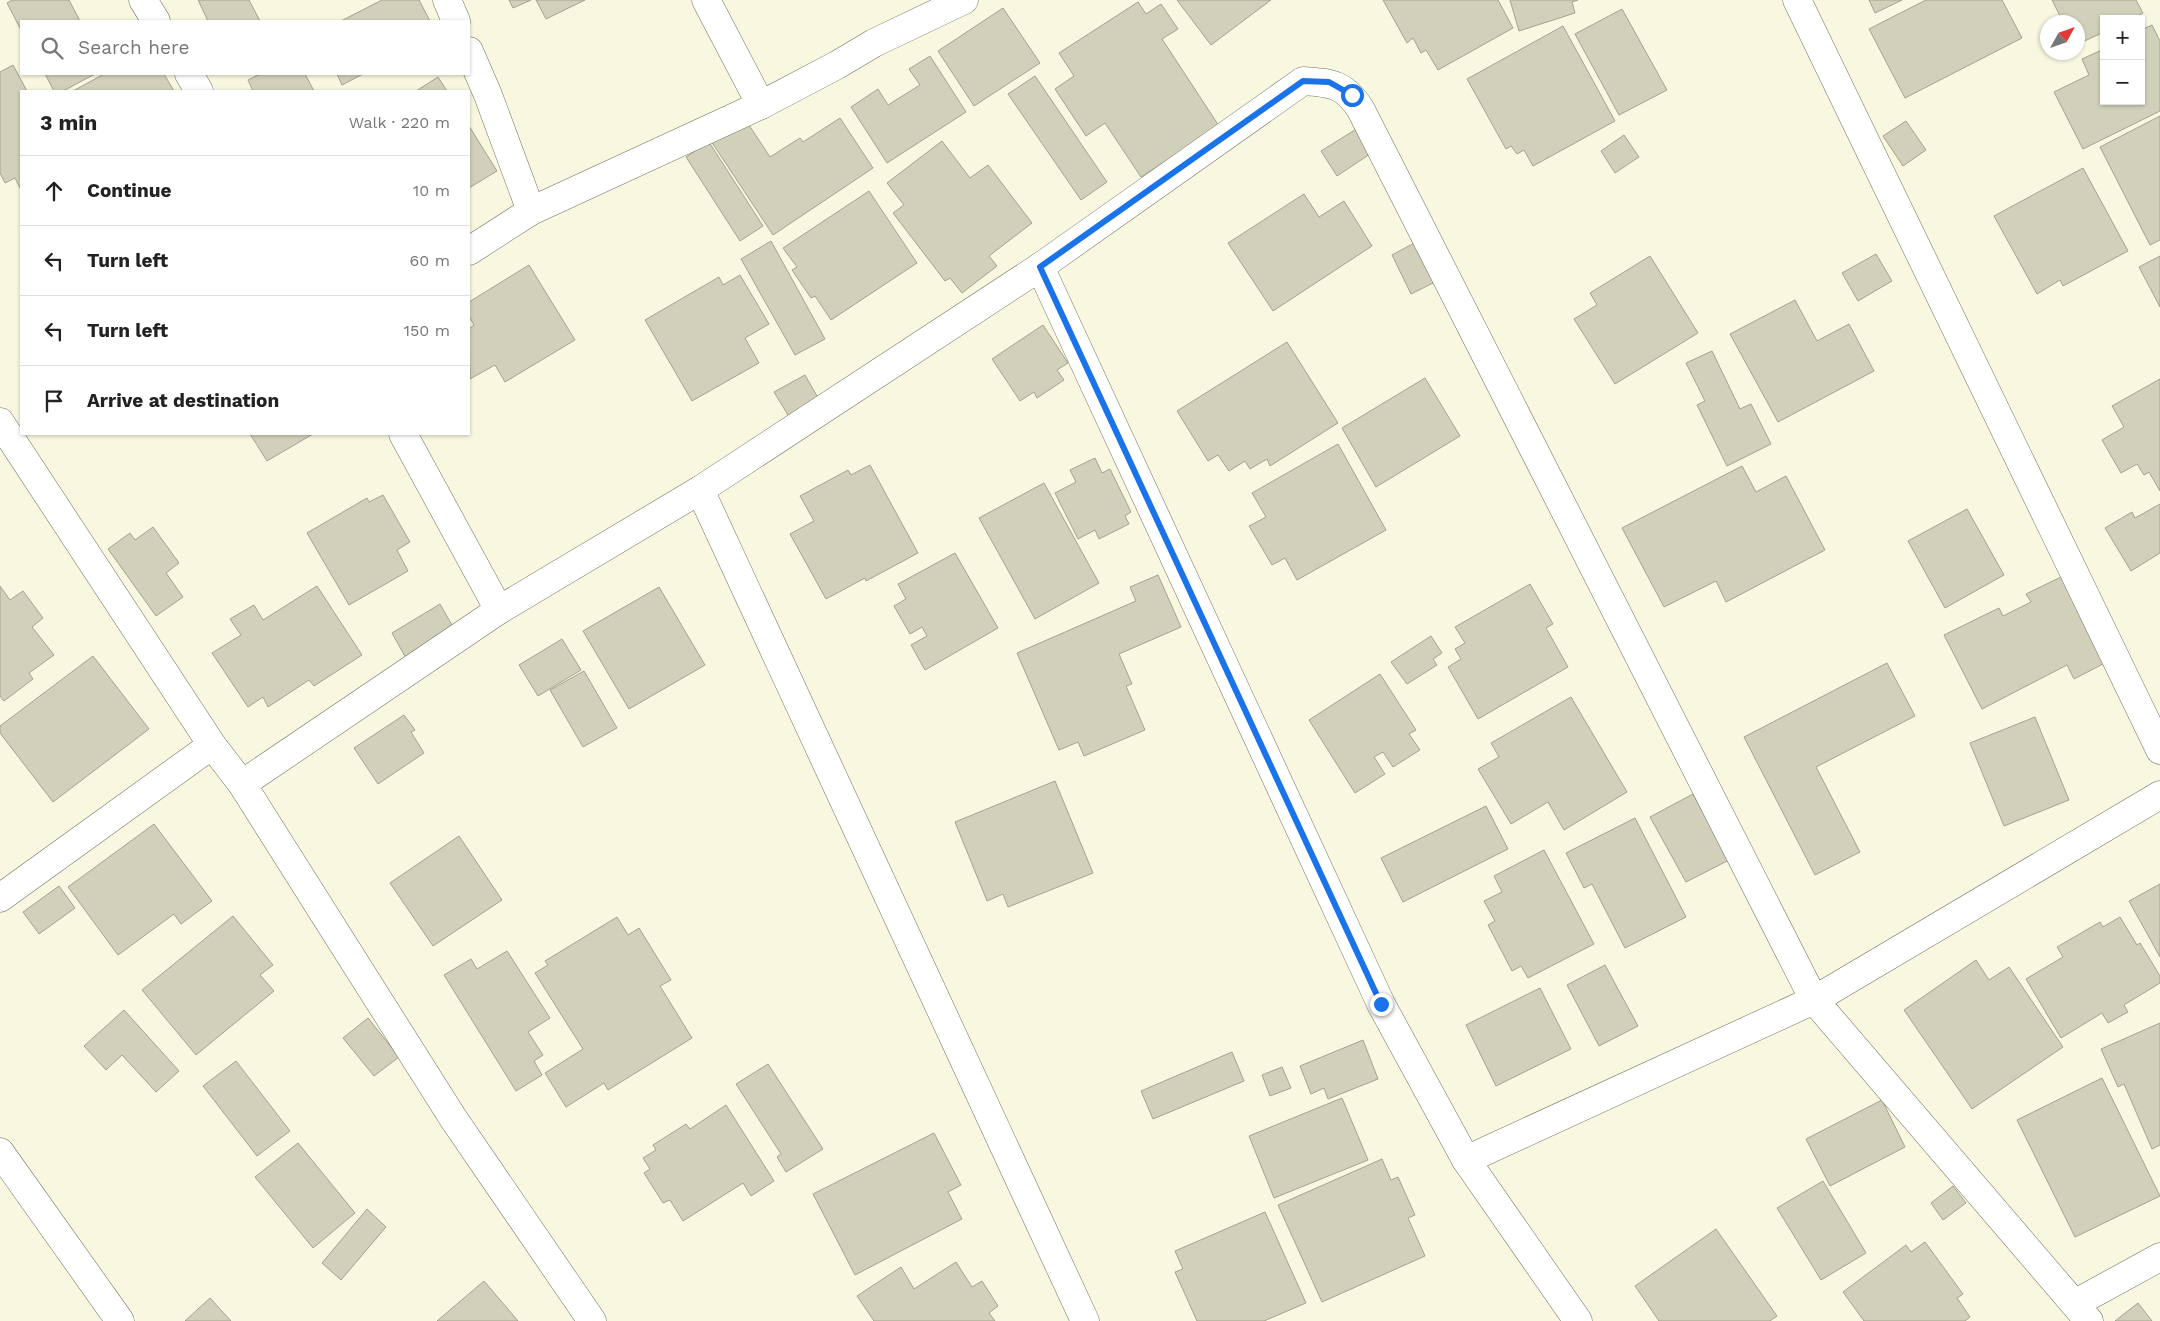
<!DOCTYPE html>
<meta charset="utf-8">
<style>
body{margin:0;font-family:"Work Sans",sans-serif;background:#f2f2f2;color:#222}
.controls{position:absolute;right:15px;top:15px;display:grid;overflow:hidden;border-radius:0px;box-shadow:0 1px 4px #0004}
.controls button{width:45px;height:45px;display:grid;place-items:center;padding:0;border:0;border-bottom:1px solid #e0e0e0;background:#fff;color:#222;font:25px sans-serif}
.compass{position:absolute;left:2040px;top:15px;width:45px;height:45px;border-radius:50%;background:#fff;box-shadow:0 1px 4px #0004;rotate:50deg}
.stop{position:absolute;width:15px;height:15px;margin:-11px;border:4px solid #1a73e8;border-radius:50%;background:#fff}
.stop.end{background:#1a73e8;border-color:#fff;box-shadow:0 1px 5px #0008}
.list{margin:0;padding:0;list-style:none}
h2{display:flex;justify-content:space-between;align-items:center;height:65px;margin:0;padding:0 20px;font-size:21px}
h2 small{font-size:16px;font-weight:400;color:#767676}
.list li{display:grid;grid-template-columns:32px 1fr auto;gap:15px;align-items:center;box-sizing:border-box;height:70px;padding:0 20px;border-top:1px solid #e0e0e0}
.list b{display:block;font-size:19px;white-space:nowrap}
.list em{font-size:16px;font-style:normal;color:#767676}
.icon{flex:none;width:28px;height:28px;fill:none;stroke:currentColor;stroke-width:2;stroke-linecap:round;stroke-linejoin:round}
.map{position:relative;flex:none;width:2160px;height:1321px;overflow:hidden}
.search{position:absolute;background:#fff;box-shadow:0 1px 4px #0004;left:20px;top:20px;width:450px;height:55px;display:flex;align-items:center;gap:12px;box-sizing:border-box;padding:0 18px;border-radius:0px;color:#767676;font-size:19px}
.panel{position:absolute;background:#fff;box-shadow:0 1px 4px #0004;left:20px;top:90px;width:450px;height:345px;border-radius:0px}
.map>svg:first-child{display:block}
</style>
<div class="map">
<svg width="2160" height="1321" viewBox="0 0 2160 1321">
<rect width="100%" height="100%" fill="#f8f8e1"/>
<g fill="#d1d1bb" stroke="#a3a38e">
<polygon points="12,0 69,0 80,21 21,21 21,30 7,3"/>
<polygon points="198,0 249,0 260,21 208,21"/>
<polygon points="382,0 419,0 430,21 341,21"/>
<polygon points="509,0 531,0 513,8"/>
<polygon points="536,0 585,0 546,19"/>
<polygon points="1177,0 1271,0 1211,45"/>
<polygon points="1383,0 1498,0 1513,28 1438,70 1426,50 1421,53 1413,38 1407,43"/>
<polygon points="1510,0 1578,0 1572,2 1575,13 1519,31"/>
<polygon points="1869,0 1902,0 1875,13"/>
<polygon points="1926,0 2002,0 2022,38 1905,98 1869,29"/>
<polygon points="2052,0 2136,0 2143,13 2131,19 2104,19 2104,32 2078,44 2078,22 2063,22"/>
<polygon points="1138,2 1146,14 1161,4 1178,29 1162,39 1219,126 1141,177 1105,123 1086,136 1055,89 1074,76 1059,53"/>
<polygon points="1003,8 1040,63 974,106 938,51"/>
<polygon points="1622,9 1667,90 1619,115 1575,34"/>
<polygon points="2152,25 2160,41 2160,111 2083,149 2054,92 2089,75 2082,59 2104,49 2104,101 2141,101 2141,30"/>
<polygon points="1563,26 1615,121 1533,166 1524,150 1517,154 1511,146 1506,149 1467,79"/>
<polygon points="930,56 966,112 887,163 851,107 878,89 888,105 920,85 909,69"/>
<polygon points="13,65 27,91 21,91 21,190 15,178 5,183 0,173 0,72"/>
<polygon points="45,74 95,74 63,91 54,91"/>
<polygon points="104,74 164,74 174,91 73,91"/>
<polygon points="260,74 305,74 314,91 253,91 248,80"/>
<polygon points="337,74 363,74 342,85"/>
<polygon points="1035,76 1107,182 1081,200 1008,94"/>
<polygon points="438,77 447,91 416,91"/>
<polygon points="2160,116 2160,240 2150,245 2100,147"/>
<polygon points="840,118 873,168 773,235 711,141 745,119 770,157 800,138 803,142"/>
<polygon points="1906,121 1926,150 1903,166 1883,136"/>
<polygon points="469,126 497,171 469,188"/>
<polygon points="1358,128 1373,152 1337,176 1321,151"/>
<polygon points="1624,135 1639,157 1615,173 1601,151"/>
<polygon points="942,141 970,178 988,165 1032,223 989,256 997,266 962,293 950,278 945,281 893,213 904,205 887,183"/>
<polygon points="709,142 763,226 740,241 686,157"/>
<polygon points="2083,168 2128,251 2063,286 2060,280 2037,294 1994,216"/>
<polygon points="869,191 917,263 831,320 815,296 811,298 792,270 797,267 783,248"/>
<polygon points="1304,194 1319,217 1344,201 1372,246 1273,311 1228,243"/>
<polygon points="771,241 825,339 795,355 741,259"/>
<polygon points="1416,242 1437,281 1411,294 1392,255"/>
<polygon points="1876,254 1892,281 1858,301 1842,273"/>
<polygon points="1650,256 1698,333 1615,384 1574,319 1597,305 1590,293"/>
<polygon points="2160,256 2160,307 2139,267"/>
<polygon points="529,265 575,340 505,382 495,365 470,379 469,329 474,325 469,316 469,302"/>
<polygon points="740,275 769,324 745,338 759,363 692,401 645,320 719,277 723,285"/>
<polygon points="1795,300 1817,341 1849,324 1874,371 1778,422 1730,334"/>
<polygon points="1043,325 1068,363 1057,370 1064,380 1037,398 1034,392 1020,401 992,359"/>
<polygon points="1287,342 1338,423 1270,466 1267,459 1250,469 1245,461 1229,471 1218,455 1208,461 1177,411"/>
<polygon points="1712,351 1740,409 1751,404 1771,444 1727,466 1697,405 1705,401 1686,363"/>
<polygon points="805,375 821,403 791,420 774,392"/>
<polygon points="1425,378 1460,436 1376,487 1342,428"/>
<polygon points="2160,379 2160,491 2149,472 2144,475 2137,464 2121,473 2102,440 2124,427 2112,406"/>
<polygon points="250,434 313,434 267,461"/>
<polygon points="1338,444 1386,530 1297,580 1285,558 1272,565 1249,526 1266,517 1252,493"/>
<polygon points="1095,458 1102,473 1110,469 1131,512 1125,516 1129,524 1099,539 1095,530 1078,539 1055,493 1076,482 1070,470"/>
<polygon points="870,465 918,553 866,581 865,578 826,599 790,534 814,521 800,496 848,470 851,475"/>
<polygon points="1742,466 1756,492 1786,476 1825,550 1726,602 1716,581 1664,607 1622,528"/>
<polygon points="1044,483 1099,583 1035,619 979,518"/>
<polygon points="383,495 410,542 397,550 408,571 349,605 307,533 367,498 369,502"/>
<polygon points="2160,504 2160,553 2131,571 2105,528 2132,512 2135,518"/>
<polygon points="1967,509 2004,575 1945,608 1908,541"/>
<polygon points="153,527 179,563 166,573 183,597 156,616 108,549 130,533 135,540"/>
<polygon points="955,553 998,628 925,670 911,645 927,636 922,627 910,634 894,606 906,599 898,584"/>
<polygon points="1158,575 1181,627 1119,654 1132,684 1126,686 1145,730 1084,756 1078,742 1059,750 1017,653 1136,601 1130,587"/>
<polygon points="2061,577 2105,663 2074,679 2067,665 1982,709 1944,635 1999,608 2003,616 2031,602 2026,594"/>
<polygon points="1530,584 1553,624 1546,628 1568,667 1478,719 1448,667 1461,659 1455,649 1465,643 1455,627"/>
<polygon points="0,586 10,600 23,591 43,618 32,627 54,655 29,673 33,679 4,701 0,696"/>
<polygon points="317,586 362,655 314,686 309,680 268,707 263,697 248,707 212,653 241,635 230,619 254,605 263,620"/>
<polygon points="659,587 705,665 629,709 583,631"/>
<polygon points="440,604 456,632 407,660 392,633"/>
<polygon points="1431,636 1442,653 1433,659 1437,665 1407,684 1391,662"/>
<polygon points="562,639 581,670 538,696 519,665"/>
<polygon points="93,656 149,729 53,802 0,733 0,726"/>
<polygon points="1887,663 1915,716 1816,767 1860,852 1815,875 1744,737"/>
<polygon points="584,671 617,728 583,747 550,690"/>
<polygon points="1380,674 1416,730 1409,734 1420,750 1393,767 1383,752 1374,757 1385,774 1355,793 1309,720"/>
<polygon points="1571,697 1627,792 1564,830 1548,802 1511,824 1478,769 1499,757 1491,743"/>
<polygon points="404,715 415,730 411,732 424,753 378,784 354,748"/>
<polygon points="2035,717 2069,800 2004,826 1970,743"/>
<polygon points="1055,781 1093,873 1008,907 1003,894 987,901 955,822"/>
<polygon points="1693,794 1729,860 1686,882 1650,817"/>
<polygon points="1486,806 1508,849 1403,902 1381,858"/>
<polygon points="1635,818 1686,917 1625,948 1592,884 1584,888 1566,853"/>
<polygon points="154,824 212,901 181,924 174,914 118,955 68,887"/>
<polygon points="459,836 502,900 433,946 390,883"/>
<polygon points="1544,850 1594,944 1528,978 1521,966 1512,971 1488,925 1495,921 1484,901 1502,892 1494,876"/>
<polygon points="2160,884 2160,957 2129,901"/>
<polygon points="59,886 75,908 39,934 23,912"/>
<polygon points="233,916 273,965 260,975 274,991 196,1055 142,990"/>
<polygon points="617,917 628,935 639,928 671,980 660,986 692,1038 608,1090 604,1083 566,1107 545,1073 583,1049 535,973 548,965 545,961"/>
<polygon points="2120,917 2137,945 2140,943 2160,976 2160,983 2124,1005 2128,1012 2108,1023 2102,1013 2061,1038 2026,979 2063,957 2057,947 2100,922 2103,927"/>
<polygon points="507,951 550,1018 528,1032 543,1055 534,1061 542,1075 516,1091 444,975 471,959 477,969"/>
<polygon points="1976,960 1989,980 2009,967 2063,1047 1972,1109 1904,1010"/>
<polygon points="1605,965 1638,1026 1599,1046 1567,985"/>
<polygon points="1540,988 1571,1049 1496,1086 1466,1025"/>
<polygon points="124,1010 179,1071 156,1092 122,1055 106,1070 84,1046"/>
<polygon points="368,1018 399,1057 374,1076 343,1038"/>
<polygon points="2160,1023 2160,1145 2152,1149 2124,1084 2118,1087 2101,1049"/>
<polygon points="1363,1040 1378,1079 1328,1099 1324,1088 1311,1094 1300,1066"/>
<polygon points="1232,1052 1244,1081 1153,1119 1141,1091"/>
<polygon points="236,1061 290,1131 257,1156 203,1086"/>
<polygon points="768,1064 823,1149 786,1172 777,1157 781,1154 736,1084"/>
<polygon points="1282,1067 1291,1088 1270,1096 1262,1075"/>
<polygon points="2102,1078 2160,1196 2075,1237 2017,1120"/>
<polygon points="1342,1098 1368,1160 1274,1198 1249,1136"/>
<polygon points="1882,1100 1905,1147 1830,1186 1806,1139"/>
<polygon points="726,1105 774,1181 751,1196 743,1183 683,1221 670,1200 663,1203 644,1173 650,1169 643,1158 656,1150 653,1145 686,1124 690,1129"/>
<polygon points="934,1133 961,1185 948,1192 962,1219 855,1275 813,1194"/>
<polygon points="298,1143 355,1213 313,1248 255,1177"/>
<polygon points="1382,1159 1391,1180 1398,1177 1415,1215 1408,1218 1425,1256 1322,1302 1278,1205"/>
<polygon points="1823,1181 1866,1253 1821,1280 1777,1208"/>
<polygon points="1953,1186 1966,1203 1943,1220 1931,1203"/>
<polygon points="367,1209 386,1227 341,1280 322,1263"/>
<polygon points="1265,1212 1306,1303 1264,1321 1197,1321 1175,1272 1183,1269 1175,1251"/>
<polygon points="1716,1229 1777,1316 1770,1321 1659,1321 1635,1286"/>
<polygon points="1925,1242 1963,1294 1957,1298 1970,1317 1965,1321 1864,1321 1843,1292 1906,1245 1911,1252"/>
<polygon points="956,1262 972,1287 982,1281 998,1306 989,1313 995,1321 874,1321 857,1296 901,1267 914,1289"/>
<polygon points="484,1281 518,1321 437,1321"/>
<polygon points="210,1298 231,1321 185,1321"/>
<polygon points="2138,1303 2152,1321 2115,1321"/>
</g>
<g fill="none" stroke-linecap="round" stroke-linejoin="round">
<defs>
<g id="street">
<polyline points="143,0 156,21"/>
<polyline points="447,0 456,21"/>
<polyline points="706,0 761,105 837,65 874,43 964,0"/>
<polyline points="1797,0 2160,750"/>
<polyline points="469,51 488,95 531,211"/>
<polyline points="189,74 199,91"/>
<polyline points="469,251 531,211 761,105"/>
<polyline points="1040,267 1381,1004 1466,1160 1578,1321"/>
<polyline points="0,422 212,745 242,784 453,1118 592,1321"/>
<polyline points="403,434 499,610"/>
<polyline points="700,490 1085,1321"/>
<path d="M 242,784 L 499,610 L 700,490 L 1040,267 L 1303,81 C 1332,83 1345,84 1361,110 L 1814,1000 L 2089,1321"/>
<polyline points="0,898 212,745"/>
<polyline points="0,1152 120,1321"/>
<polyline points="1466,1160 1814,1000 2160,795"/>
<polyline points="2076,1303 2160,1257"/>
</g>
</defs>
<use href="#street" stroke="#71715d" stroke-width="29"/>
<use href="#street" stroke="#fff" stroke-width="28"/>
</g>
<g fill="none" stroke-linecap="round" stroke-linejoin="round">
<polyline stroke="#1a73e8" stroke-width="6" points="1352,95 1329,82 1303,81 1040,267 1381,1004"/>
</g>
</svg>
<div class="controls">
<button>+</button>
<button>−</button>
</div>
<svg class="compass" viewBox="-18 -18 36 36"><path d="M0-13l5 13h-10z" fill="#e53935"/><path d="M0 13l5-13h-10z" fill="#767676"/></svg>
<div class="stop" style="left:1352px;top:95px"></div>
<div class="stop end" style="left:1381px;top:1004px"></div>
<div class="search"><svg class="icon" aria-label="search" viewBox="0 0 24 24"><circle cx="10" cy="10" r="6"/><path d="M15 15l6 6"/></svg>Search here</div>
<section class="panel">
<h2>3 min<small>Walk · 220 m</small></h2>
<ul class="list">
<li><svg class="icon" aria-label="ahead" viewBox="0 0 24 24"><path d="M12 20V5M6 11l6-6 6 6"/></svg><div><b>Continue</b></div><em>10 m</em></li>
<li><svg class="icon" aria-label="left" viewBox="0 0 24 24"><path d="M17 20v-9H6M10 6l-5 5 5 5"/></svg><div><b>Turn left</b></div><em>60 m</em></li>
<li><svg class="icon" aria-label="left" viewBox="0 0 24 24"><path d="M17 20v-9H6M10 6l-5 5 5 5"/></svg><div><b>Turn left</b></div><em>150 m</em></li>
<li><svg class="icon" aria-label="arrive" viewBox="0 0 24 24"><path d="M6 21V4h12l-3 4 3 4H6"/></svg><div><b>Arrive at destination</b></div></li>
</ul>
</section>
</div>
